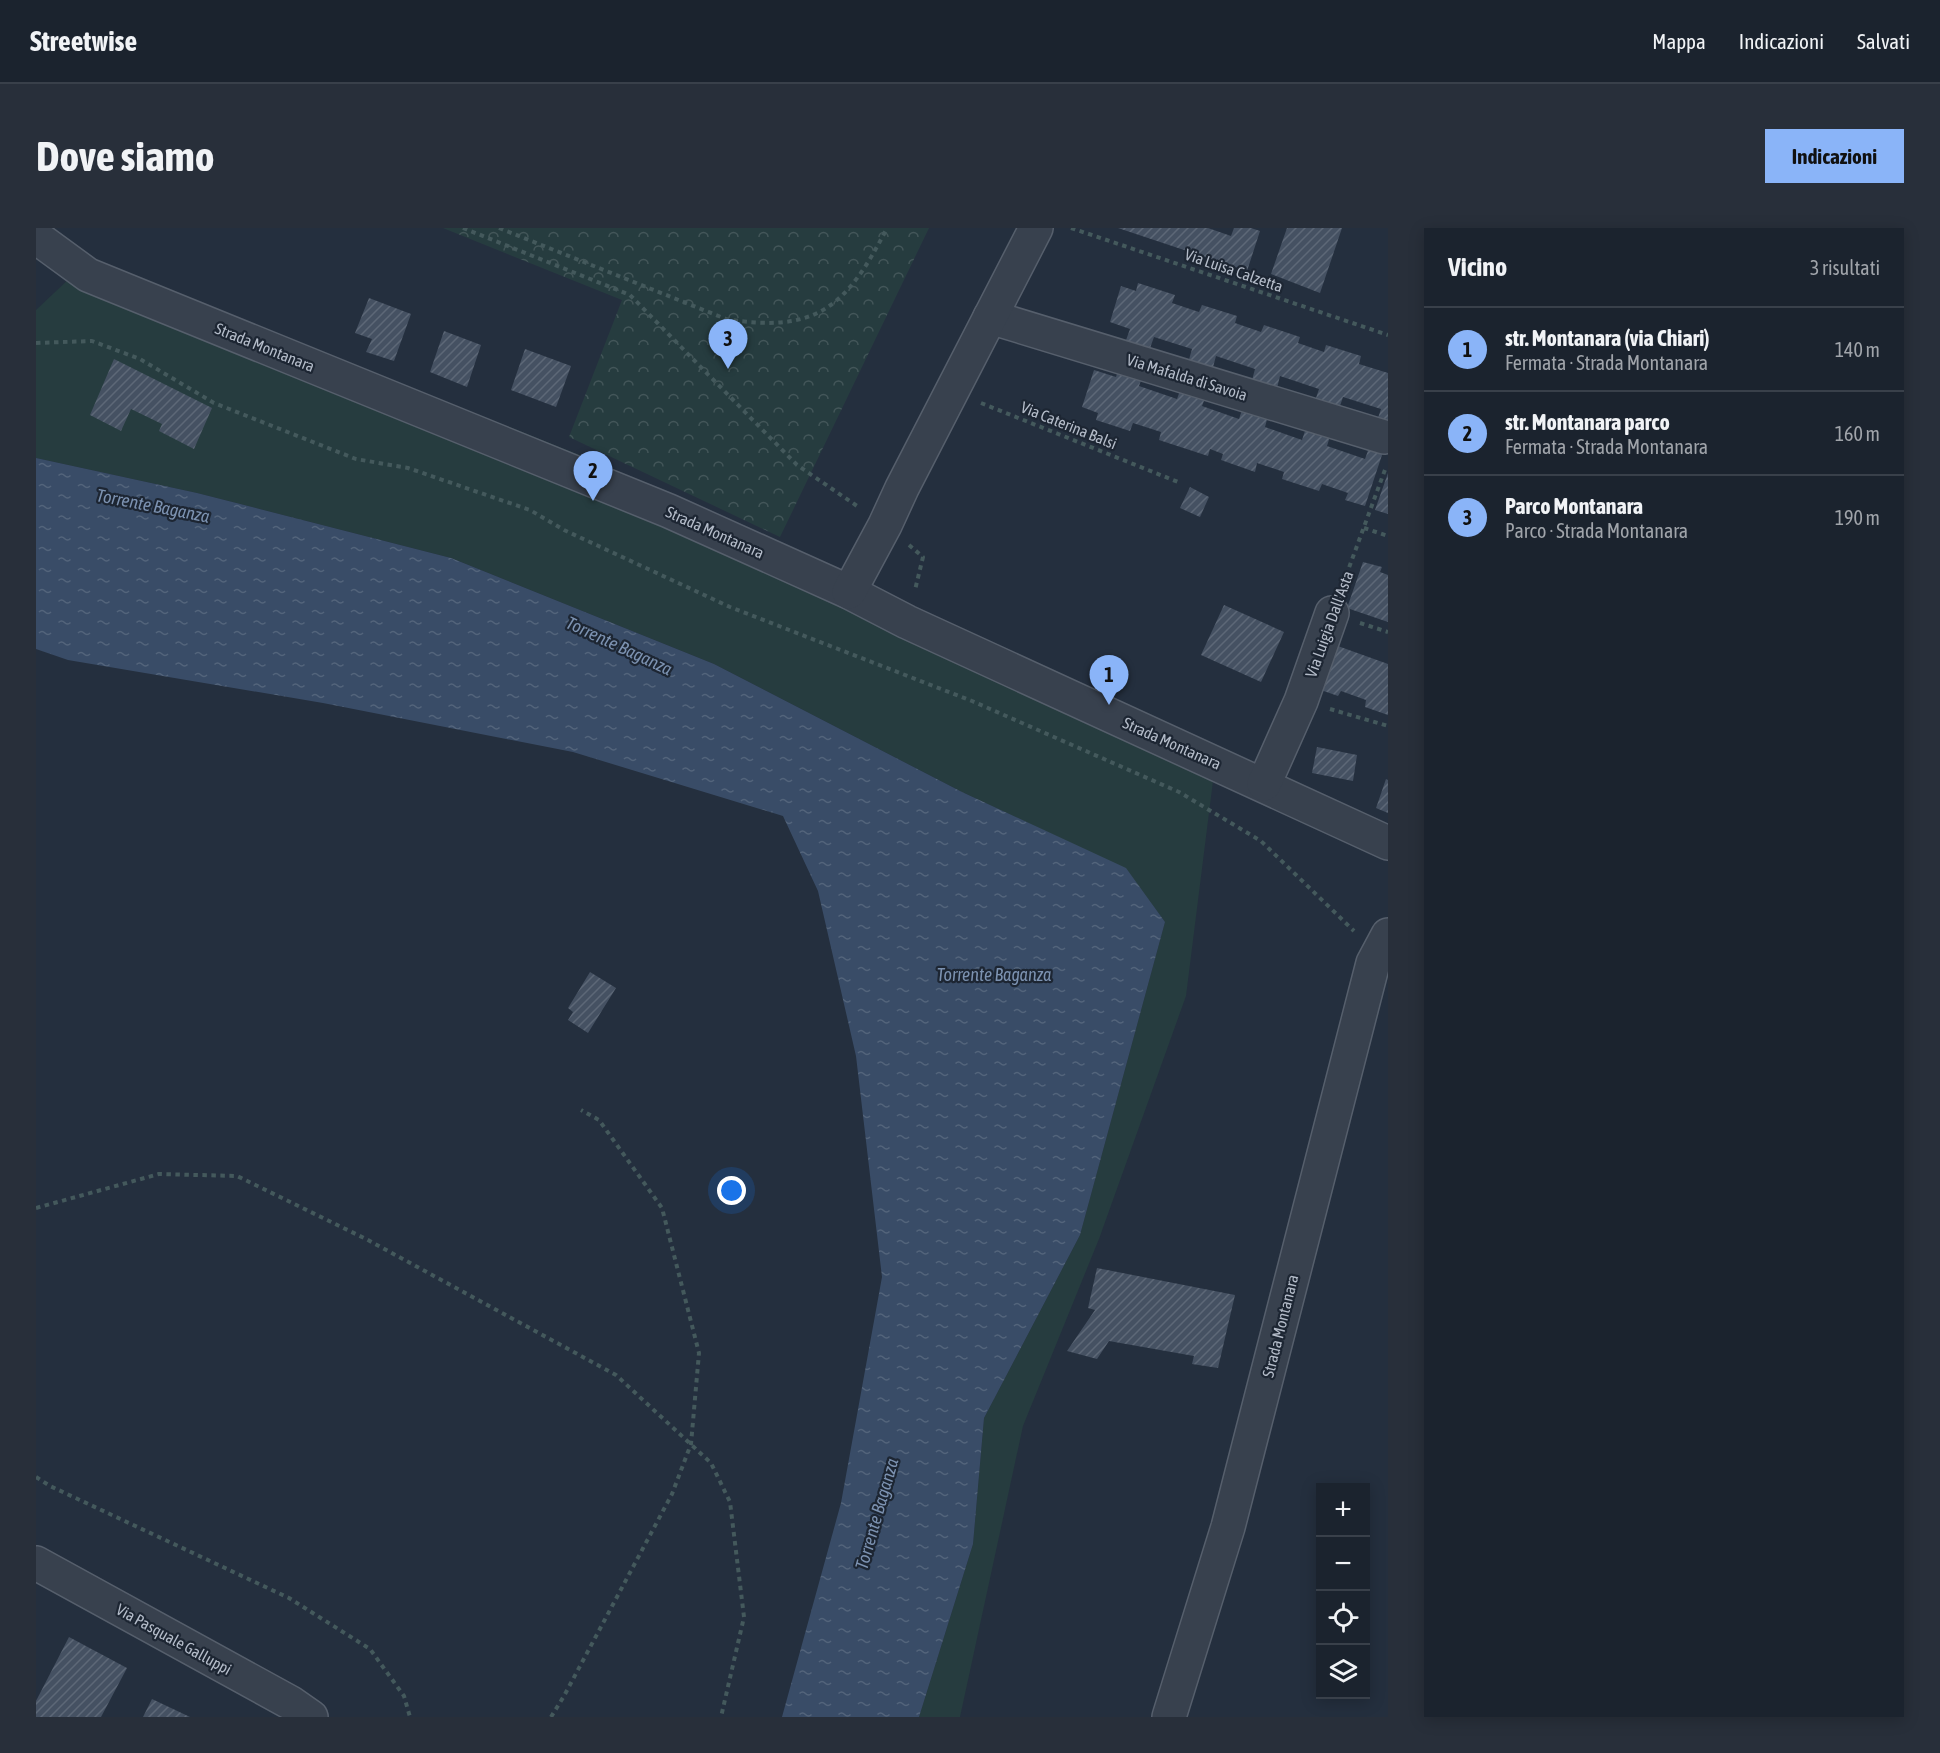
<!DOCTYPE html>
<html lang="it">
<meta charset="utf-8">
<style>
body{margin:0;font-family:"Asap Condensed",sans-serif;background:#282f3a;color:#f1f3f6}
.controls{position:absolute;right:18px;bottom:18px;display:grid;overflow:hidden;border-radius:0px;box-shadow:0 3px 15px #0003}
.controls button{width:54px;height:54px;display:grid;place-items:center;padding:0;border:0;border-bottom:2px solid #39404a;background:#1b232e;color:#f1f3f6;font:30px sans-serif}
.you{position:absolute;left:696px;top:963px;width:21px;height:21px;margin:-15px;border:4px solid #fff;border-radius:50%;background:#1a73e8;box-shadow:0 0 0 9px #1a73e833}
.badge{display:grid;place-items:center;width:39px;height:39px;border-radius:50%;background:#8ab4f8;color:#111;font-size:20px;font-weight:700}
.pin{position:absolute;translate:-50% -50px;filter:drop-shadow(0 2px 3px #0008)}
.pin::after{content:'';position:absolute;top:32px;width:21px;height:18px;background:inherit;clip-path:polygon(0 0,100% 0,50% 100%)}
.list{margin:0;padding:0;list-style:none}
h2{display:flex;justify-content:space-between;align-items:center;height:78px;margin:0;padding:0 24px;font-size:26px}
h2 small{font-size:20px;font-weight:400;color:#a0a4aa}
.list li{display:grid;grid-template-columns:39px 1fr auto;gap:18px;align-items:center;box-sizing:border-box;height:84px;padding:0 24px;border-top:2px solid #39404a}
.list b{display:block;font-size:22px;white-space:nowrap}
.list p{margin:0;font-size:20px;white-space:nowrap;color:#a0a4aa}
.list em{font-size:20px;font-style:normal;color:#a0a4aa}
.icon{flex:none;width:33px;height:33px;fill:none;stroke:currentColor;stroke-width:2;stroke-linecap:round;stroke-linejoin:round}
.map{position:relative;flex:none;width:1352px;height:1489px;overflow:hidden;border-radius:0px}
header{display:flex;align-items:center;gap:36px;box-sizing:border-box;height:84px;padding:0 30px;background:#1b232e;border-bottom:2px solid #39404a}
header strong{font-size:28px}
nav{display:flex;gap:33px;margin-inline-start:auto;font-size:21px}
.intro{display:flex;align-items:center;justify-content:space-between;box-sizing:border-box;height:144px;padding:0 36px}
h1{margin:0;font-size:42px}
.button{padding:15px 27px;border-radius:0px;background:#8ab4f8;color:#111;font-size:21px;font-weight:700}
main{display:flex;gap:36px;padding:0 36px}
aside{flex:1;background:#1b232e;border-radius:0px;box-shadow:0 3px 15px #0003}
.map>svg:first-child{display:block}
</style>
<header>
<strong>Streetwise</strong>
<nav><a>Mappa</a><a>Indicazioni</a><a>Salvati</a></nav>
</header>
<div class="intro"><h1>Dove siamo</h1><a class="button">Indicazioni</a></div>
<main>
<div class="map">
<svg width="1352" height="1489" viewBox="0 0 1352 1489">
<defs>
<pattern id="park-crowns" width="20" height="18" patternUnits="userSpaceOnUse" patternTransform="scale(1.5)"><rect width="20" height="18" fill="#263c3f"/><path d="M2 6a3 3 0 1 1 6 0M12 15a3 3 0 1 1 6 0" fill="none" stroke="#435659"/></pattern>
<pattern id="water-ripples" width="26" height="14" patternUnits="userSpaceOnUse" patternTransform="scale(1.5)"><rect width="26" height="14" fill="#394c67"/><path d="M2 4q2-2 4 0t4 0M15 11q2-2 4 0t4 0" fill="none" stroke="#53647b"/></pattern>
<pattern id="building-hatch" width="6" height="6" patternUnits="userSpaceOnUse" patternTransform="scale(1.5)"><rect width="6" height="6" fill="#455162"/><path d="M-1 1l2-2M0 6l6-6M5 7l2-2" fill="none" stroke="#5d6877"/></pattern>
</defs>
<rect width="100%" height="100%" fill="#242f3e"/>
<polygon fill="#263c3f" points="54,31 566,236 1177,553 1150,768 1063,1011 987,1198 924,1489 883,1489 937,1316 948,1190 1044,1007 1129,694 1090,641 926,564 678,436 415,330 161,265 0,230 0,82"/>
<polygon fill="url(#park-crowns)" points="407,0 893,0 744,309 533,209 586,72"/>
<polygon fill="url(#water-ripples)" points="0,230 161,265 415,330 678,436 926,564 1090,640 1129,694 1044,1007 948,1190 937,1316 883,1489 746,1489 805,1275 846,1049 820,828 782,663 747,588 537,524 287,475 32,432 0,421"/>
<g fill="url(#building-hatch)">
<polygon points="1082,0 1172,0 1195,8 1198,0 1215,0 1224,3 1211,43"/>
<polygon points="1251,0 1306,0 1284,65 1235,46"/>
<polygon points="1102,55 1139,67 1136,75 1163,84 1166,77 1201,88 1199,95 1225,104 1228,97 1264,109 1262,115 1288,124 1290,117 1325,128 1323,136 1352,145 1352,200 1340,196 1345,181 1307,169 1302,184 1278,176 1283,161 1244,148 1240,164 1215,156 1219,141 1180,128 1176,143 1152,135 1156,121 1118,109 1113,123 1089,115 1094,101 1074,94 1085,58 1100,63"/>
<polygon points="333,70 375,86 358,133 330,124 336,111 319,105"/>
<polygon points="408,103 445,117 431,159 394,144"/>
<polygon points="489,121 535,138 520,179 475,162"/>
<polygon points="78,131 176,180 158,221 123,203 126,196 95,181 85,203 54,187"/>
<polygon points="1084,136 1108,144 1103,158 1141,171 1146,157 1171,165 1166,178 1203,191 1208,176 1233,184 1229,199 1266,212 1271,197 1295,205 1291,218 1329,231 1334,217 1348,221 1329,278 1309,272 1312,265 1286,256 1283,263 1246,251 1248,244 1221,235 1219,244 1185,232 1187,226 1174,221 1172,228 1123,212 1125,204 1097,195 1094,203 1060,192 1062,185 1046,179 1058,142 1080,149"/>
<polygon points="1352,245 1352,286 1339,282"/>
<polygon points="1154,259 1173,269 1164,289 1144,280"/>
<polygon points="1327,334 1346,339 1344,344 1352,347 1352,394 1311,380"/>
<polygon points="1188,377 1248,404 1225,454 1165,427"/>
<polygon points="1299,417 1352,436 1352,487 1329,479 1330,472 1305,463 1302,468 1282,461"/>
<polygon points="1281,519 1321,527 1317,553 1276,545"/>
<polygon points="1350,551 1352,552 1352,585 1340,580"/>
<polygon points="554,744 580,760 552,805 532,792 537,784 532,780"/>
<polygon points="1061,1040 1199,1067 1182,1140 1156,1136 1158,1128 1073,1113 1061,1131 1031,1123 1059,1082 1052,1080"/>
<polygon points="33,1409 91,1440 65,1489 0,1489 0,1473"/>
<polygon points="116,1471 154,1489 107,1489"/>
</g>
<g fill="none" stroke-linecap="round" stroke-linejoin="round">
<defs>
<g id="minor">
<polyline points="0,9 52,47 633,283 813,364 871,394 1352,615"/>
<polyline points="954,89 1348,209"/>
<polyline points="813,364 849,297 866,260 1000,0"/>
<polyline points="1228,556 1265,473 1296,385"/>
<polyline points="0,1335 255,1475 275,1489"/>
<polyline points="1133,1489 1192,1299 1337,735 1352,707"/>
</g>
</defs>
<use href="#minor" stroke="#565f6c" stroke-width="36"/>
<g stroke="#44595c" stroke-width="4" stroke-dasharray="4.5 4.5" stroke-linecap="butt">
<polyline points="427,0 594,67 761,237 824,280"/>
<path d="M 463,0 L 690,91 C 781,106 811,78 851,0"/>
<polyline points="1035,0 1352,107"/>
<polyline points="0,115 56,113 104,131 178,175 320,231 372,240 494,282 528,302 694,379 936,473 1143,564 1225,613 1318,703"/>
<polyline points="945,175 1142,254"/>
<polyline points="1328,300 1352,308"/>
<polyline points="873,317 887,329 879,362"/>
<polyline points="1307,356 1350,239"/>
<polyline points="1324,395 1352,404"/>
<polyline points="1294,481 1352,498"/>
<polyline points="0,980 123,946 201,948 330,1011 580,1147 675,1235 694,1274 708,1389 685,1489"/>
<polyline points="0,1249 14,1258 253,1370 334,1421 368,1468 374,1489"/>
<polyline points="515,1489 528,1468 636,1266 655,1216 663,1125 626,980 563,892 545,882"/>
</g>
<use href="#minor" stroke="#38414e" stroke-width="33"/>
</g>
<g text-anchor="middle" stroke-width="4.5" stroke-linejoin="round" paint-order="stroke">
<g font-size="16" fill="#b4bcc9" stroke="#1d2633">
<text transform="translate(1198 42) rotate(19)" y="6">Via Luisa Calzetta</text>
<text transform="translate(229 119) rotate(22)" y="6">Strada Montanara</text>
<text transform="translate(1151 149) rotate(17)" y="6">Via Mafalda di Savoia</text>
<text transform="translate(1033 197) rotate(22)" y="6">Via Caterina Balsi</text>
<text transform="translate(679 304) rotate(24)" y="6">Strada Montanara</text>
<text transform="translate(1293 396) rotate(-70)" y="6">Via Luigia Dall'Asta</text>
<text transform="translate(1136 515) rotate(24)" y="6">Strada Montanara</text>
<text transform="translate(1244 1098) rotate(-76)" y="6">Strada Montanara</text>
<text transform="translate(138 1411) rotate(29)" y="6">Via Pasquale Galluppi</text>
</g>
<g font-size="18" font-style="italic" fill="#7c92b1" stroke="#1d2633">
<text transform="translate(117 278) rotate(11)" y="6">Torrente Baganza</text>
<text transform="translate(583 418) rotate(25)" y="6">Torrente Baganza</text>
<text x="958" y="753">Torrente Baganza</text>
<text transform="translate(841 1286) rotate(-74)" y="6">Torrente Baganza</text>
</g>
</g>
</svg>
<div class="controls">
<button>+</button>
<button>−</button>
<button><svg class="icon" aria-label="locate" viewBox="0 0 24 24"><circle cx="12" cy="12" r="6"/><path d="M12 2v4M12 18v4M2 12h4M18 12h4"/></svg></button>
<button><svg class="icon" aria-label="layers" viewBox="0 0 24 24"><path d="M12 4l9 5-9 5-9-5zM3 14l9 5 9-5"/></svg></button>
</div>
<div class="you"></div>
<div class="pin badge" style="left:1073px;top:477px">1</div>
<div class="pin badge" style="left:557px;top:273px">2</div>
<div class="pin badge" style="left:692px;top:141px">3</div>
</div>
<aside>
<h2>Vicino<small>3 risultati</small></h2>
<ul class="list">
<li><span class="badge">1</span><div><b>str. Montanara (via Chiari)</b><p>Fermata · Strada Montanara</p></div><em>140 m</em></li>
<li><span class="badge">2</span><div><b>str. Montanara parco</b><p>Fermata · Strada Montanara</p></div><em>160 m</em></li>
<li><span class="badge">3</span><div><b>Parco Montanara</b><p>Parco · Strada Montanara</p></div><em>190 m</em></li>
</ul>
</aside>
</main>
